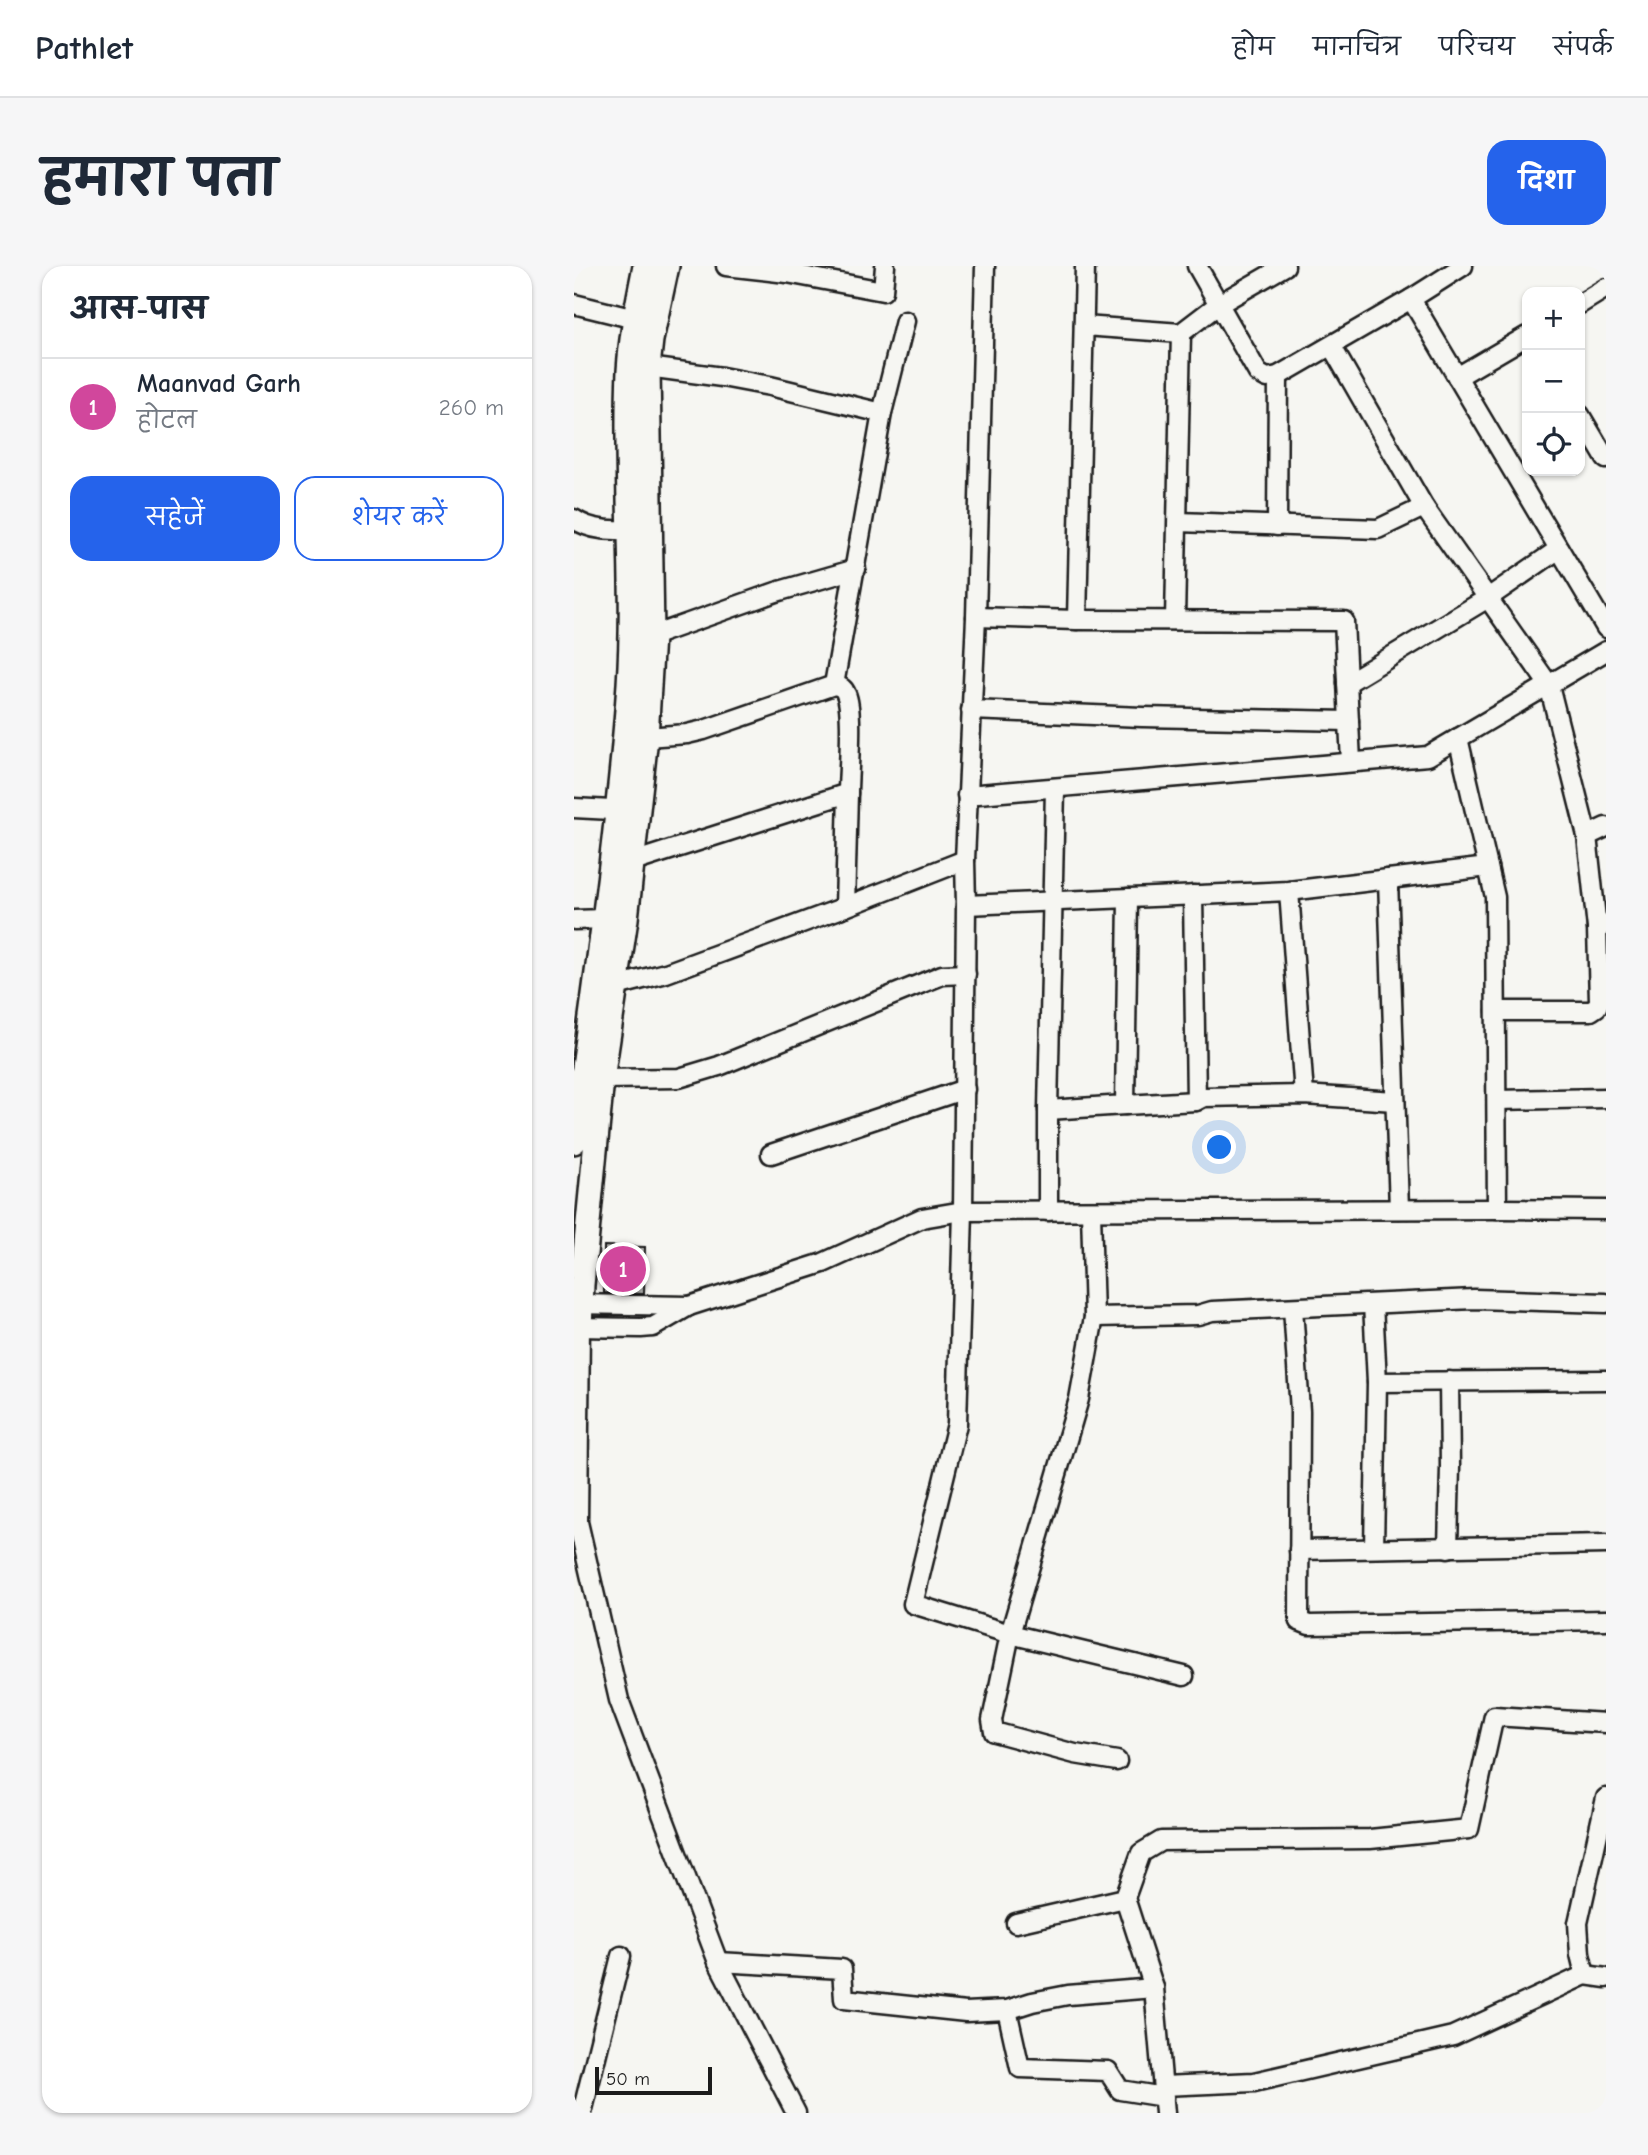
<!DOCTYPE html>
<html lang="hi">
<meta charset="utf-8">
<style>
body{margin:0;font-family:"Comic Neue","Playpen Sans Deva",sans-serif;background:#f6f6f7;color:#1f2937}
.controls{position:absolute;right:21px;top:21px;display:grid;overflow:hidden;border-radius:14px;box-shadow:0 2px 5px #0004}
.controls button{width:63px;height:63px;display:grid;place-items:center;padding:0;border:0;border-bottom:2px solid #e0e1e3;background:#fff;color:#1f2937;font:35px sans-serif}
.scale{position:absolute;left:21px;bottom:18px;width:117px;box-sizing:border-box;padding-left:7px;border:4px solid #1c1c1c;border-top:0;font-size:19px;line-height:24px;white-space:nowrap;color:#1c1c1c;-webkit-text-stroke:5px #f6f6f2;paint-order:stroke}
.you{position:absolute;left:646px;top:882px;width:24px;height:24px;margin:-18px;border:5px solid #fff;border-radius:50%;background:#1a73e8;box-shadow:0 0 0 10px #1a73e833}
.badge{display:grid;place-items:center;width:46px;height:46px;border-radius:50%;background:#2563eb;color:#fff;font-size:23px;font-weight:700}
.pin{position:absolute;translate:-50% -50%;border:4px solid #fff;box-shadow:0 2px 7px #0006}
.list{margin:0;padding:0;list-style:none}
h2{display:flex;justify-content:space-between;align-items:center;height:91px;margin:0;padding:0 28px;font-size:30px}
h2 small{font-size:23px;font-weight:400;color:#747a83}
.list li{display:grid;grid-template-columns:46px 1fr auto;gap:21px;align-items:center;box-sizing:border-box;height:98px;padding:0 28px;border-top:2px solid #e0e1e3}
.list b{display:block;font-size:26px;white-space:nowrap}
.list p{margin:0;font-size:23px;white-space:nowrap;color:#747a83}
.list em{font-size:23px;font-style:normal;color:#747a83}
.actions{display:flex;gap:14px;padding:21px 28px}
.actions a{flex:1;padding:16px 0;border:2px solid #2563eb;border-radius:21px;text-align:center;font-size:24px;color:#2563eb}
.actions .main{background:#2563eb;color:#fff}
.icon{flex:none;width:38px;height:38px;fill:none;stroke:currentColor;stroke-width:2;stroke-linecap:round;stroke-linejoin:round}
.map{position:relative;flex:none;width:1032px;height:1847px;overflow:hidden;border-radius:21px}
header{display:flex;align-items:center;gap:42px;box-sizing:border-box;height:98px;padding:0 35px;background:#fff;border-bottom:2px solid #e0e1e3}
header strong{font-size:33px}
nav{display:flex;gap:38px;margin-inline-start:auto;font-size:24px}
.intro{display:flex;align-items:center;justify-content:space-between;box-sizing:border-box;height:168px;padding:0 42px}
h1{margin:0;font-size:49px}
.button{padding:18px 32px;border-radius:21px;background:#2563eb;color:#fff;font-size:24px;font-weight:700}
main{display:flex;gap:42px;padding:0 42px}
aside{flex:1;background:#fff;border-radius:21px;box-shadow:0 2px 5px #0004}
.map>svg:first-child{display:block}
</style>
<header>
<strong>Pathlet</strong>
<nav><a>होम</a><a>मानचित्र</a><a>परिचय</a><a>संपर्क</a></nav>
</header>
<div class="intro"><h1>हमारा पता</h1><a class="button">दिशा</a></div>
<main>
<aside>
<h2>आस-पास<small></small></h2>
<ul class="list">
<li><span class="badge" style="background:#d1479c">1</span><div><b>Maanvad Garh</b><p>होटल</p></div><em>260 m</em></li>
</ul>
<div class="actions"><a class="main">सहेजें</a><a>शेयर करें</a></div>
</aside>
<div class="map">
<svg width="1032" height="1847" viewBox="0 0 1032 1847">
<rect width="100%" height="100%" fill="#f6f6f2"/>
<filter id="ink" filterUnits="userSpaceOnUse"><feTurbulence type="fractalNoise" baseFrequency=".0143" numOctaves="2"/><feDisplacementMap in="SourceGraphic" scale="14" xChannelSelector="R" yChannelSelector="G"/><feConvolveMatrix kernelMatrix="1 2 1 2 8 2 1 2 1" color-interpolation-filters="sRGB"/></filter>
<g filter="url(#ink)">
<polygon fill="#c0c0bd" stroke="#1c1c1c" stroke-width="2" points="30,980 71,981 70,1028 30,1027"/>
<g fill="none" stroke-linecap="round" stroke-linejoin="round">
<defs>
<g id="minor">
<polyline points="152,0 213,7 309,25 311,0"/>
<polyline points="411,0 402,351 391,594 392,639 389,945 383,1158 339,1338 436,1368 610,1410"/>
<polyline points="623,0 684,107 693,112 704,110 837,33"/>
<polyline points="889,0 837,33 1032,362"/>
<polyline points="0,38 61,53"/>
<polyline points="1006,38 1032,22"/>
<polyline points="510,60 607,67 645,38 711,0"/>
<polyline points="74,101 148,111 196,120 308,147"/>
<polyline points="883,111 953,70"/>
<polyline points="1006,149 1032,193"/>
<polyline points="850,241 975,419 1013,570 1023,662 1032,658"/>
<path d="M 0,253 C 20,267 45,264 68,264"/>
<polyline points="604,256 804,263 850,241 758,81"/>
<polyline points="703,260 704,110"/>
<polyline points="402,351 503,354 511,0"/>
<polyline points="503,354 770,355 777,496"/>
<polyline points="601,354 607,67"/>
<polyline points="78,370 202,326 282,303"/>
<polyline points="773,417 914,332 985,283"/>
<polyline points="260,419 308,147 331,55"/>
<polyline points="397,444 568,451 775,455"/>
<path d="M 72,471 L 113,468 L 130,464 L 260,419 C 266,420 270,422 272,428 C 280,446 274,505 274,527"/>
<polyline points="884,472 921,631 923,943"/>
<polyline points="481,522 474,844 551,839 554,632"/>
<polyline points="393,529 854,490 1032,385"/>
<polyline points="0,542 56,545"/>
<polyline points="1013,570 1032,561"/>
<polyline points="59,596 274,527 271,641 391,594"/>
<polyline points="814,613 825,943"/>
<polyline points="715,625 730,829"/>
<polyline points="619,629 622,835"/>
<polyline points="392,639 715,625 914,601"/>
<polyline points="0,654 30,653"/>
<polyline points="42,720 92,707 271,641"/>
<polyline points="922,745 1017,745 1023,741 1025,736 1023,662"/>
<polyline points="28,813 105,812 145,800 368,709 392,708"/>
<polyline points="923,834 1032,832"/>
<polyline points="551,839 622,835 630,831 730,829 821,835"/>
<polyline points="197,888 391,823"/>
<polyline points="474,945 474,844"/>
<polyline points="517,945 520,1051 505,1133 436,1368 418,1454 420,1466 501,1488 543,1495"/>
<polyline points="0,1038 115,1040"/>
<polyline points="799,1038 803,1116 800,1282"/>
<polyline points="719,1042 726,1145 725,1355 735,1359 1032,1354"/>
<polyline points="520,1051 624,1049 638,1045 900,1033 1032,1037"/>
<polyline points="0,1061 67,1062 79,1061 115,1040 249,997 348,952 389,945 923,943 1032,944"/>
<polyline points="6,1061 4,1256 45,1434 144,1696 222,1847"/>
<polyline points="803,1116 1032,1114"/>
<polyline points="874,1282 876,1201 875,1115"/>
<polyline points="725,1284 1032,1278"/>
<polyline points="442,1657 551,1632"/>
<polyline points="144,1696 268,1703 270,1733 392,1746 433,1744 458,1736 494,1729 580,1722"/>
<polyline points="1011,1709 1006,1688 1004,1657 1032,1532"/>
<polyline points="433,1744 446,1802 534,1805 546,1824 590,1831"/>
<polyline points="589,1820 680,1816 879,1770 1011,1709 1032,1712"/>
<polyline points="8,1847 47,1690"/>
<polyline points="591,1847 580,1722 551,1632 567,1587 587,1575 796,1573 895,1563 920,1450 1032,1457"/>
</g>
<g id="tertiary">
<path d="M 0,876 C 20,724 44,571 55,418 C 62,313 50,209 55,105 C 57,69 64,35 71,0"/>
<polyline points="6,1061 8,1019 28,813 52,653 72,471 78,370 74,101 77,74 93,0"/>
</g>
</defs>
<use href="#minor" stroke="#1c1c1c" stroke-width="23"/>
<use href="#tertiary" stroke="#1c1c1c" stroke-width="28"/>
<use href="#minor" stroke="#f6f6f2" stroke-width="18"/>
<use href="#tertiary" stroke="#f6f6f2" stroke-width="23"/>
</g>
</g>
</svg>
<div class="controls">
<button>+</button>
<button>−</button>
<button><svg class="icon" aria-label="locate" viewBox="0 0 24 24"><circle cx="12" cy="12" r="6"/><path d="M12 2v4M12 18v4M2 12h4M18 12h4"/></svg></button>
</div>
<div class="scale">50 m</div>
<div class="you"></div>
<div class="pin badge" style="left:49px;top:1003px;background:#d1479c">1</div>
</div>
</main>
